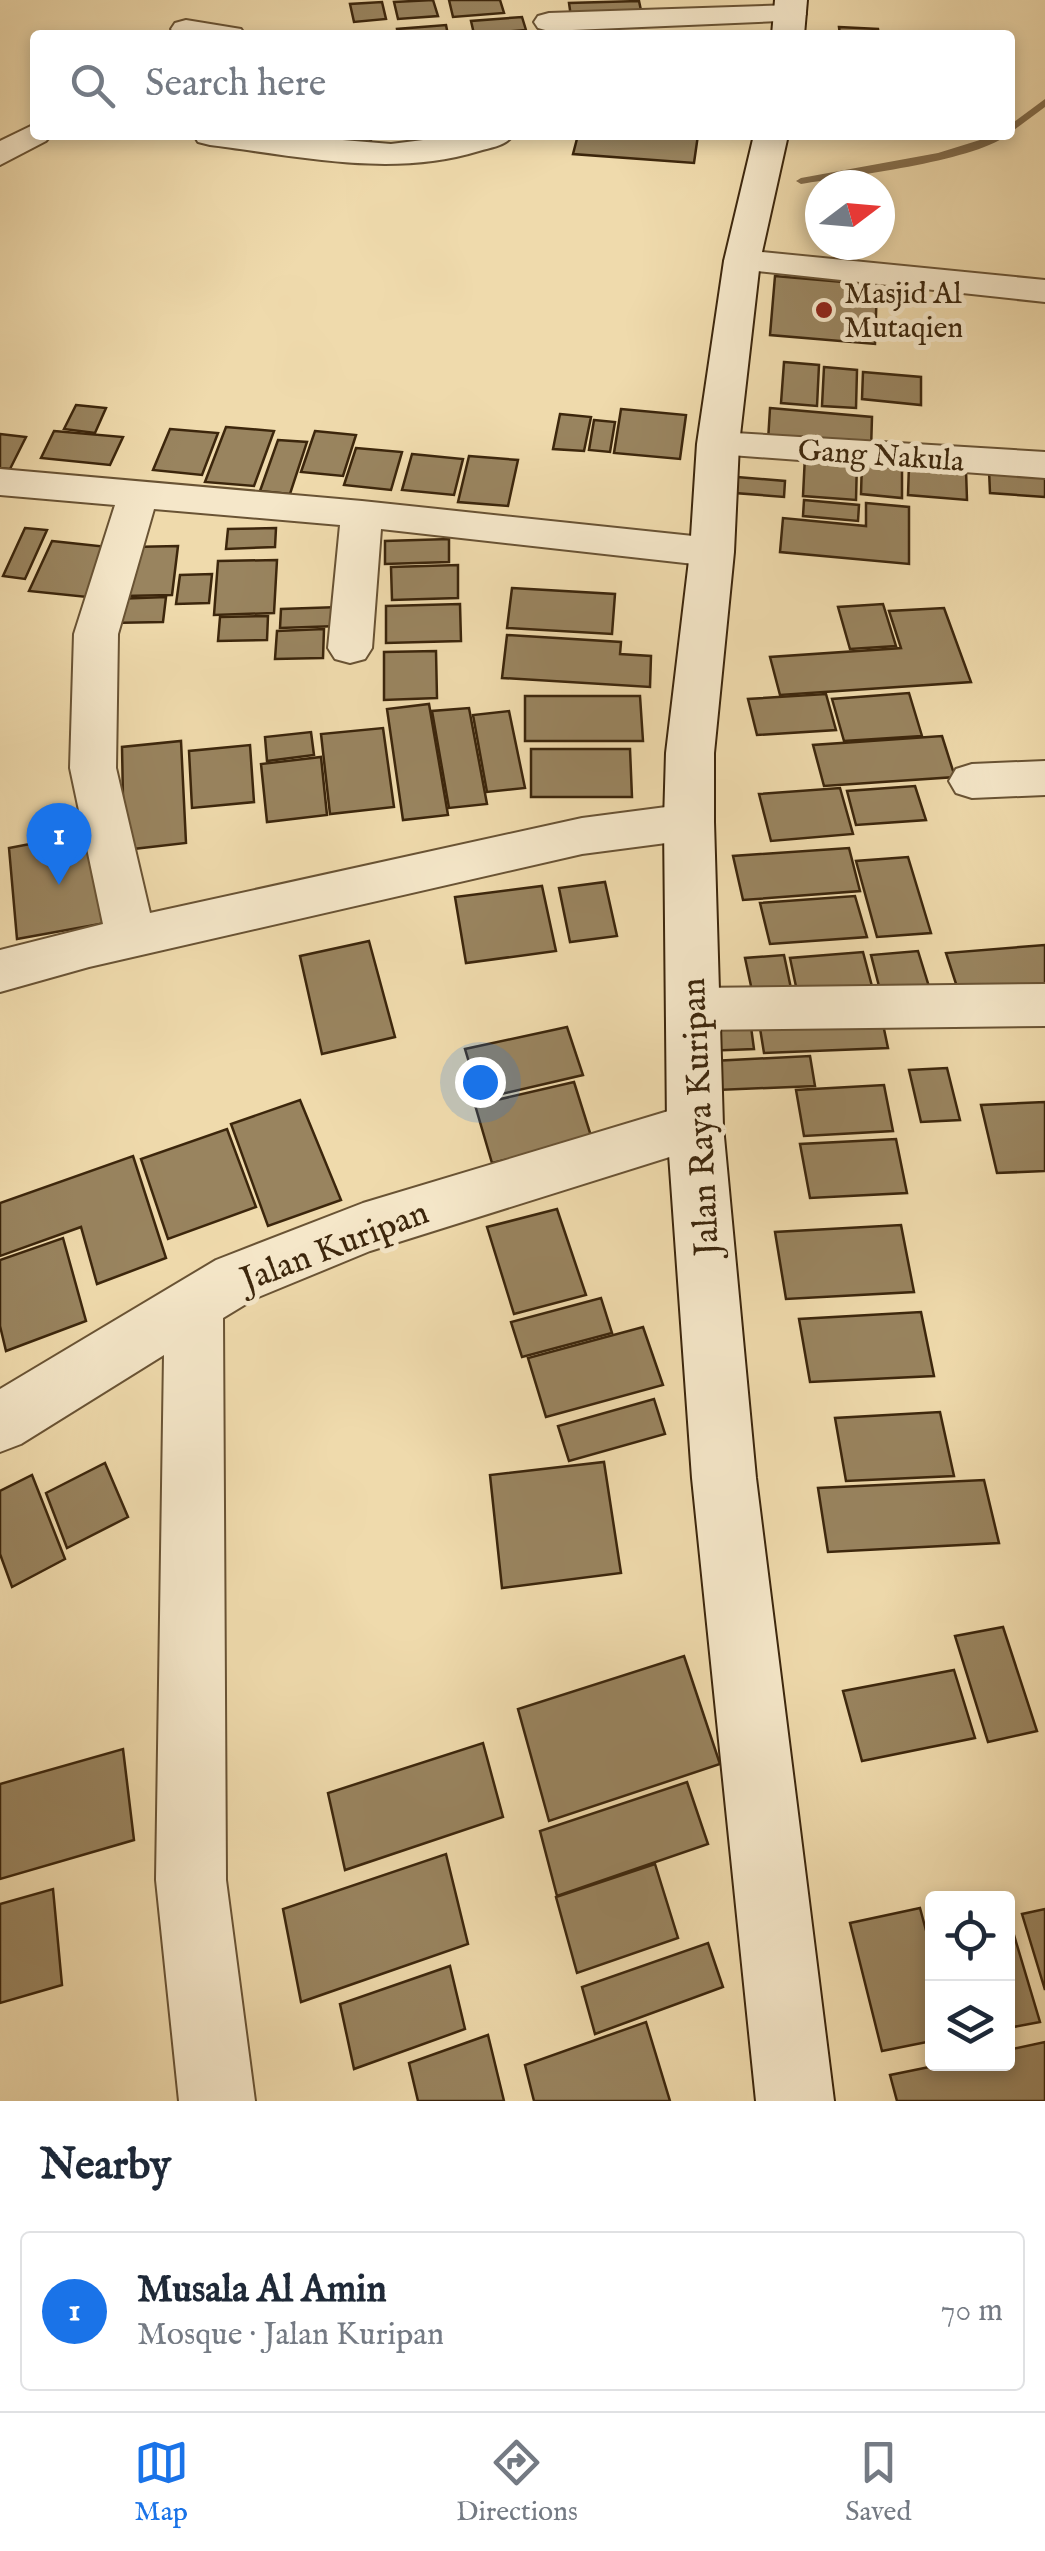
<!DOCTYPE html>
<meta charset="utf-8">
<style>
body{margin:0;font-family:"IM FELL English",serif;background:#f6f6f7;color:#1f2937}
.controls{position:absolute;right:30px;bottom:30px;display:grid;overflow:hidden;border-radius:10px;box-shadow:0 5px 15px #0003}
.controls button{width:90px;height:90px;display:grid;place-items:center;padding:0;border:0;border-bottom:2px solid #e0e1e3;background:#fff;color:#1f2937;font:50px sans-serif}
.compass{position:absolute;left:805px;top:170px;width:90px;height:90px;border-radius:50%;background:#fff;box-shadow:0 5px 15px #0003;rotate:74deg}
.you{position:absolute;left:480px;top:1082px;width:35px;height:35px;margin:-25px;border:8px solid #fff;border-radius:50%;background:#1a73e8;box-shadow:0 0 0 15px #1a73e833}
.badge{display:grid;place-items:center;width:65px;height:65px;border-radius:50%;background:#1a73e8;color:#fff;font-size:32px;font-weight:700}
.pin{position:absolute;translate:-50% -82px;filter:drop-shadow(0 2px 5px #0008)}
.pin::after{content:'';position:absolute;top:52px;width:35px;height:30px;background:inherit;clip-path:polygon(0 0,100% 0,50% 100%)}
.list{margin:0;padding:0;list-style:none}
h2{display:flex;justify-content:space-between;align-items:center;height:130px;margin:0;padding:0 40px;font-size:42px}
h2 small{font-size:32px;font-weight:400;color:#747a83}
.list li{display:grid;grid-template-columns:65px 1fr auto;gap:30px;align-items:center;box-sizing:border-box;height:160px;margin:0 20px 20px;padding:0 20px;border:2px solid #e0e1e3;border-radius:10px}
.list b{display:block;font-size:38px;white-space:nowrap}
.list p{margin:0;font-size:32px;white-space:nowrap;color:#747a83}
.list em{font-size:32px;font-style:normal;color:#747a83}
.icon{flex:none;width:55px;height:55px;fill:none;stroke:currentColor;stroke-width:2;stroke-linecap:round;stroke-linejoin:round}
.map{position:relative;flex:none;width:1045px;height:2101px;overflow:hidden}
.search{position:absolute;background:#fff;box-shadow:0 5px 15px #0003;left:30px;right:30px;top:30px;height:110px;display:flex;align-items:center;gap:25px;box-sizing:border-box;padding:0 35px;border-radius:10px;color:#747a83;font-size:38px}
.sheet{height:310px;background:#fff}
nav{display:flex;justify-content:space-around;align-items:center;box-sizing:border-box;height:140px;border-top:2px solid #e0e1e3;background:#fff;font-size:28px;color:#747a83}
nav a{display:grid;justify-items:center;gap:5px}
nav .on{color:#1a73e8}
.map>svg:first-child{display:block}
</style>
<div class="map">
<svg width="1045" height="2101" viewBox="0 0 1045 2101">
<rect width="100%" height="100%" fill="#efdaac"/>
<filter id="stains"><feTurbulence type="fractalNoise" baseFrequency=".002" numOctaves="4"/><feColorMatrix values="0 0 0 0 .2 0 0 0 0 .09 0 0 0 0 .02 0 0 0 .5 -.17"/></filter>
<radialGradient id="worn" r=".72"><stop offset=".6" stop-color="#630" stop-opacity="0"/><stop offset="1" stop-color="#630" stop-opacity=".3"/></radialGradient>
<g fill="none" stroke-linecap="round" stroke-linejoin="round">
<g fill="#836d4c" fill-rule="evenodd">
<polygon points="1045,99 1045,107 1010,133 1010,125"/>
<path d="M 996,135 L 1008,135 C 968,163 852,175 801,184 L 796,181 L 801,178 L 938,153 Z"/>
</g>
</g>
<g fill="#99845f" stroke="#3c260c" stroke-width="2.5">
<polygon points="433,0 438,16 398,19 394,2"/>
<polygon points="449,0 500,0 504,13 453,17"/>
<polygon points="639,1 642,15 571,17 569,3"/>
<polygon points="382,2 386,19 354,22 350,4"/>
<polygon points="522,17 526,30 474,34 471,21"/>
<polygon points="446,25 448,35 398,35 397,29"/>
<polygon points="839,27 878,29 879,35 840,35"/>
<polygon points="325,135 375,135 365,147 322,138"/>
<polygon points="578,135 698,135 694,163 573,154"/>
<polygon points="775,276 877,285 875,344 770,335"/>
<polygon points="784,362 819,365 817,406 781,403"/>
<polygon points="824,367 857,370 856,408 822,406"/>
<polygon points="863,372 921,377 921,405 862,399"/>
<polygon points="76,405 106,408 95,433 64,429"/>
<polygon points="770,408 872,417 871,450 768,441"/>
<polygon points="621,409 686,415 680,459 614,453"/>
<polygon points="560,414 591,417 584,451 553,449"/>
<polygon points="594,420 615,422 610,452 589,450"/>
<polygon points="226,427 274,431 254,486 205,482"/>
<polygon points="170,429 218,433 202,475 153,470"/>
<polygon points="54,431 123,437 110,465 41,458"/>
<polygon points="315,431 356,435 343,476 301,472"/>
<polygon points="0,434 26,437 10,469 0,468"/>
<polygon points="278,440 307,442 290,494 260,491"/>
<polygon points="356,448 402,452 391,490 344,485"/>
<polygon points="412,454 463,459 454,495 402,490"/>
<polygon points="469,456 518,460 508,506 458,502"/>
<polygon points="805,456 857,461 856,500 803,496"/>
<polygon points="862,461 902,465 902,498 861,494"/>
<polygon points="909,465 966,470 967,500 908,495"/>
<polygon points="989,470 1045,475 1045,497 990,493"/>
<polygon points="737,477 785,481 784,497 735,493"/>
<polygon points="804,500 859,505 858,521 803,516"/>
<polygon points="866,503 909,507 909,564 780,552 783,518 866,526"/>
<polygon points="25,528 47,530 25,579 3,576"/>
<polygon points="276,528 275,547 226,549 228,529"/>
<polygon points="449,539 449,562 385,564 385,541"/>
<polygon points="52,541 108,547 87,597 29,591"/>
<polygon points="178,546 172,595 124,596 131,547"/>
<polygon points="277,560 274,613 214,615 218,561"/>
<polygon points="458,565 458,598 392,600 391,567"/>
<polygon points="212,574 209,603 176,604 180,575"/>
<polygon points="512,588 615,594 612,634 507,628"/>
<polygon points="166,597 163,622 110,623 114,599"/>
<polygon points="460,604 461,641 386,643 386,606"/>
<polygon points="883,604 896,646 850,649 838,607"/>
<polygon points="339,607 338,626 280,628 281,609"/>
<polygon points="944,608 971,682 780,695 770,657 901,648 889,611"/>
<polygon points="268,616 267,640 218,641 220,617"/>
<polygon points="324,629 323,658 275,659 277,631"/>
<polygon points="507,635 621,642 620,654 651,656 650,687 502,678"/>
<polygon points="436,651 437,698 384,700 384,652"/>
<polygon points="909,693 922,736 844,741 832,699"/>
<polygon points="826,694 836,730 757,735 748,699"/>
<polygon points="525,696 640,696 643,741 525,741"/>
<polygon points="429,704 448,815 403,820 387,709"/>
<polygon points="469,708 487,804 449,808 432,711"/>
<polygon points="509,711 525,788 487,792 473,715"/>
<polygon points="383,728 394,807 330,814 321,734"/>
<polygon points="311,732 314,755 267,761 265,737"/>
<polygon points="942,736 955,777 824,786 813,745"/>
<polygon points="181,741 186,843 124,850 122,747"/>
<polygon points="250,745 254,802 192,808 189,751"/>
<polygon points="531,749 630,749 632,797 531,797"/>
<polygon points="321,757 327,815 267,822 261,764"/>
<polygon points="915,786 926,820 856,825 847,791"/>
<polygon points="840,788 853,834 771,841 759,794"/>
<polygon points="98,831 111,922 17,939 9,848"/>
<polygon points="849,848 860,891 743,900 733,856"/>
<polygon points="908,857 931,933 877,937 856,861"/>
<polygon points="605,882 617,936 570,942 559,888"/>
<polygon points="542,886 556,951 466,963 455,897"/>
<polygon points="855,896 867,937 770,944 760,903"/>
<polygon points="369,941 395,1037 322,1054 300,956"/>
<polygon points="1045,945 1045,983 958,990 946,953"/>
<polygon points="918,951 930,990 881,994 871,955"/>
<polygon points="863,952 873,990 798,996 790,958"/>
<polygon points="784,955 793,998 754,1000 745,958"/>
<polygon points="880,1010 888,1048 764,1053 758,1016"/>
<polygon points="749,1012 754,1049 703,1051 697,1014"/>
<polygon points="567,1027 583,1075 480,1099 465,1049"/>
<polygon points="810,1056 815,1086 717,1090 713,1061"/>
<polygon points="947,1068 960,1120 921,1122 909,1070"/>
<polygon points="574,1082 592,1139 492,1163 475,1105"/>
<polygon points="884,1085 893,1131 804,1136 796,1090"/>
<polygon points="300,1100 341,1200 268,1226 231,1124"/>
<polygon points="1045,1102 1045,1171 997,1173 981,1105"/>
<polygon points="227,1129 256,1207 168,1239 141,1159"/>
<polygon points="896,1139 907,1193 810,1198 800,1144"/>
<polygon points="133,1156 166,1258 97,1284 81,1227 0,1256 0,1203"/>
<polygon points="557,1209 586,1295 514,1314 487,1227"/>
<polygon points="901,1225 914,1292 786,1299 775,1232"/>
<polygon points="63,1238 86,1321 6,1351 0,1326 0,1260"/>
<polygon points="601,1298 612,1333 522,1357 511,1322"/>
<polygon points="921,1312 934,1376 810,1382 799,1319"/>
<polygon points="643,1327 663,1385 546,1417 528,1358"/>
<polygon points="654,1399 665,1434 569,1461 558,1426"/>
<polygon points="940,1412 954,1476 846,1481 835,1418"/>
<polygon points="604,1462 621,1573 502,1588 490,1475"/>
<polygon points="105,1463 128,1517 67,1548 46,1493"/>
<polygon points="32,1475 65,1559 12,1587 0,1554 0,1491"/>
<polygon points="984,1480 999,1543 828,1552 818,1488"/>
<polygon points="1003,1627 1037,1731 988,1742 955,1636"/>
<polygon points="684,1656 720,1764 549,1821 518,1709"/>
<polygon points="954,1670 975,1738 862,1761 843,1691"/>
<polygon points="483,1743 503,1817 345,1870 328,1793"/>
<polygon points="123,1749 134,1840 0,1879 0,1784"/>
<polygon points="687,1782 708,1844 557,1896 540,1831"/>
<polygon points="446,1854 468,1944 301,2002 283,1909"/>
<polygon points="655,1864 678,1938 577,1973 556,1897"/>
<polygon points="53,1889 62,1985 0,2003 0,1904"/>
<polygon points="920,1908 932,1953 932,2041 882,2051 850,1923"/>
<polygon points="1045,1909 1045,1990 1022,1914"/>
<polygon points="1008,1915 1040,2022 1008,2028"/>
<polygon points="708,1943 723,1987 595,2034 582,1987"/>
<polygon points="450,1966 465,2029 354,2069 340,2004"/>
<polygon points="646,2022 670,2101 534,2101 525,2065"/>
<polygon points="488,2035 504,2101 418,2101 409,2063"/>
<polygon points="1045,2042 1045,2101 897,2101 890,2075 944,2064 1008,2064 1008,2050"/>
</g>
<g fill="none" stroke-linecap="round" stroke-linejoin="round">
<defs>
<g id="street">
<polygon points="791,5 802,8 806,14 802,20 549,31 538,28 534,22 538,16 549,13"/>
<polygon points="186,20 241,29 245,35 175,35 171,29 175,23"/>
<polygon points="35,124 35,135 51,135 46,141 0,165 0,141"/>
<path d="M 194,135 L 282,135 L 391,144 L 463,135 L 513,135 C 506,146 492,147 479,151 C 392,178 298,156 210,145 L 198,142 Z"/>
<polygon points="742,250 1045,280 1045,302 730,268 724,261 730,254"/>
<polygon points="718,432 1045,452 1045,478 704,453 698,444 704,435"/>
<polygon points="0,469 362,501 712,538 727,542 733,552 727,562 712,566 381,529 372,648 365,659 350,663 335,659 328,648 340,525 154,509 118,634 116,768 150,913 582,818 689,804 706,809 713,822 706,835 689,840 582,854 89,967 0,992 0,950 103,924 70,768 74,634 115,505 0,495"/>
<polygon points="1045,761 1045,795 972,798 956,793 949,781 956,769 972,764"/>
<polygon points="1045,984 1045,1026 692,1030 674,1024 666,1009 674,994 692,988"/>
<polygon points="695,1103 714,1109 722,1126 714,1143 370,1251 256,1298 223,1318 226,1880 255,2101 179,2101 156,1880 164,1355 21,1444 0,1452 0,1389 216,1260 363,1203"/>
</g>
<g id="secondary">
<polygon points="775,0 807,0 804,35 772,35"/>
<polygon points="754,135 788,135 760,261 739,444 734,552 714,753 714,822 723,1126 756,1478 834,2101 756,2101 692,1478 667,1126 664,822 666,753 690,552 697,444 724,261"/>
</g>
</defs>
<use href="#street" stroke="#695334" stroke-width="4"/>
<use href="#secondary" stroke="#3c260c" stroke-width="4"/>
<use href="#street" fill="#f5e7c9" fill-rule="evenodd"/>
<use href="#secondary" fill="#f5e7c9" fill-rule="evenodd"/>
</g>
<circle fill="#8f2418" stroke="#f5e7c9" stroke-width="4" cx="824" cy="310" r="10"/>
<g text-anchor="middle" stroke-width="10" stroke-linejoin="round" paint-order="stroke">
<g font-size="30" fill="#3c260c" stroke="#f5e7c9" text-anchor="start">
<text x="844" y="303">Masjid Al<tspan x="844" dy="34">Mutaqien</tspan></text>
</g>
<g font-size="30" fill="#3c260c" stroke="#f5e7c9">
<text transform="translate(881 455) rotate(4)" y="10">Gang Nakula</text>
</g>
<g font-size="35" fill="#3c260c" stroke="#f5e7c9">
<text transform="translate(699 1117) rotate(-93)" y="12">Jalan Raya Kuripan</text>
<text transform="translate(334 1245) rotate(-21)" y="12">Jalan Kuripan</text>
</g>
</g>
<rect width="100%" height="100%" filter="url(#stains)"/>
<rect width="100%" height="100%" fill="url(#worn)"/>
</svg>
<div class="controls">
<button><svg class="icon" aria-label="locate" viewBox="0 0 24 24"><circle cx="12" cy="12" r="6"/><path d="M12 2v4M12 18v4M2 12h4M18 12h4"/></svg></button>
<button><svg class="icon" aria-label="layers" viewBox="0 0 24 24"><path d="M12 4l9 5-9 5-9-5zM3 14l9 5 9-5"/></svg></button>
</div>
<svg class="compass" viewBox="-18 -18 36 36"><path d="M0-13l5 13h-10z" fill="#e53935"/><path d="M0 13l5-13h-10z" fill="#747a83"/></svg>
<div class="you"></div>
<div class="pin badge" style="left:59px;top:885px">1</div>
<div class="search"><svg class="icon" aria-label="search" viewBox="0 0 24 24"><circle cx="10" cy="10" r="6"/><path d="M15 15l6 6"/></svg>Search here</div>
</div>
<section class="sheet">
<h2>Nearby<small></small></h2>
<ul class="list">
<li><span class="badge">1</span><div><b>Musala Al Amin</b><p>Mosque · Jalan Kuripan</p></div><em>70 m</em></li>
</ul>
</section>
<nav>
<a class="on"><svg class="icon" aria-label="map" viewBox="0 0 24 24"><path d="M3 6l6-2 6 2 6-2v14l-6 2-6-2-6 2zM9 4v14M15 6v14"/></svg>Map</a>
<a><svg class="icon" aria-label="directions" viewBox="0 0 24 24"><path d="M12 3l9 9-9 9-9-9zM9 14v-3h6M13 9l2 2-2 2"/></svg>Directions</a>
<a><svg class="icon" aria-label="saved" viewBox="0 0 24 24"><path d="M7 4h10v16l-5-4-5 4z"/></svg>Saved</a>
</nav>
